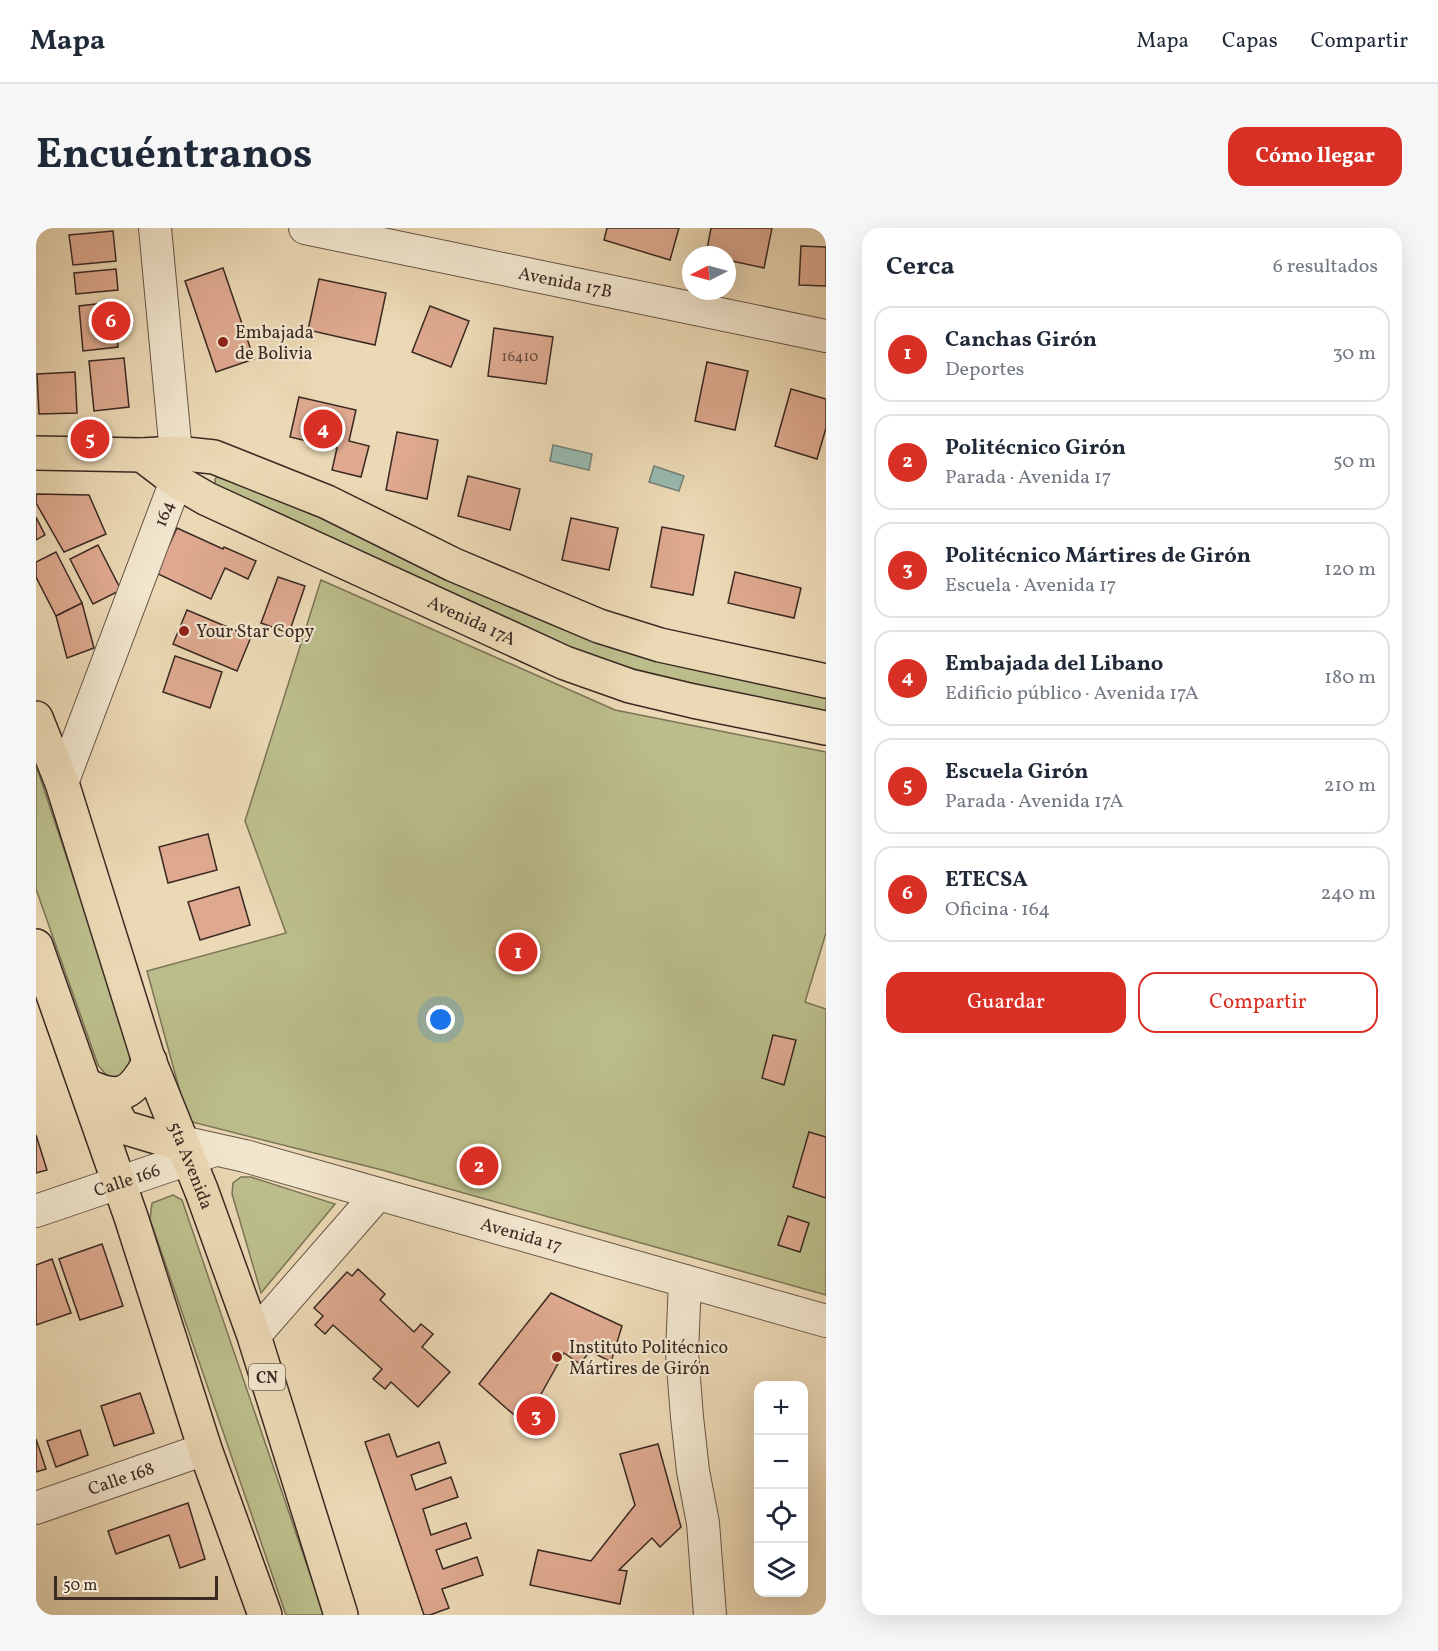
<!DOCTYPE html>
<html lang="es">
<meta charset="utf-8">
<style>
body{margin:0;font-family:Vollkorn,serif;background:#f6f6f7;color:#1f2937}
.controls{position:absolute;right:18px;bottom:18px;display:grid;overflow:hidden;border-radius:12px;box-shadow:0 6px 24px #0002}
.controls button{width:54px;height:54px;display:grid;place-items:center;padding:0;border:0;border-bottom:2px solid #e0e1e3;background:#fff;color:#1f2937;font:30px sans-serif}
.compass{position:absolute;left:646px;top:18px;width:54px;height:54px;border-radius:50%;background:#fff;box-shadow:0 6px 24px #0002;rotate:264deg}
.scale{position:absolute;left:18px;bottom:15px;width:164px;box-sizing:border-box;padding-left:6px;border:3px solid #3b2923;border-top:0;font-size:16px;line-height:21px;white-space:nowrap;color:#3b2923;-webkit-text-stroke:4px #f2e6ce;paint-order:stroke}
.you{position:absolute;left:405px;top:792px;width:21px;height:21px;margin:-15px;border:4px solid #fff;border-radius:50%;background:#1a73e8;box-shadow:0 0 0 9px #1a73e833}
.badge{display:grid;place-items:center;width:39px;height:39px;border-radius:50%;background:#d93025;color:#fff;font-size:20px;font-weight:700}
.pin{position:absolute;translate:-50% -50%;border:3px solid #fff;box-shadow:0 2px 6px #0006}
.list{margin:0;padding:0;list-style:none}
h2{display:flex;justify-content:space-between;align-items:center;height:78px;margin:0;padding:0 24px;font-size:26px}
h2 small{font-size:20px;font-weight:400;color:#747a83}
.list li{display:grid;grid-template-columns:39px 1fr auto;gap:18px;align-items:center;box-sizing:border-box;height:96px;margin:0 12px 12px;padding:0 12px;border:2px solid #e0e1e3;border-radius:18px}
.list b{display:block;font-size:22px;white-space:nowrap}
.list p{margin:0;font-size:20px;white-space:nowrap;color:#747a83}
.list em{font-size:20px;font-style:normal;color:#747a83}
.actions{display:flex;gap:12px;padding:18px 24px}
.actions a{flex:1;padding:14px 0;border:2px solid #d93025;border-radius:18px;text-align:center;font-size:21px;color:#d93025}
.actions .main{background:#d93025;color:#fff}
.icon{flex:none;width:33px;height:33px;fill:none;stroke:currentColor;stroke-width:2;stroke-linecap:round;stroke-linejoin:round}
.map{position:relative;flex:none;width:790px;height:1387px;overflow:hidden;border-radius:18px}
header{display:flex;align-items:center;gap:36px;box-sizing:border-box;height:84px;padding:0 30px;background:#fff;border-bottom:2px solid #e0e1e3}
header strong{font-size:28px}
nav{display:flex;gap:33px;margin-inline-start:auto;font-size:21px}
.intro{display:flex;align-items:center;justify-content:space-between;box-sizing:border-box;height:144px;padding:0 36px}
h1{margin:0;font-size:42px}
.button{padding:15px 27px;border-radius:18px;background:#d93025;color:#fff;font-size:21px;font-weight:700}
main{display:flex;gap:36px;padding:0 36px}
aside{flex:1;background:#fff;border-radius:18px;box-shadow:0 6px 24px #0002}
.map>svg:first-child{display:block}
</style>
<header>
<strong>Mapa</strong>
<nav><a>Mapa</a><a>Capas</a><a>Compartir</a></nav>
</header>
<div class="intro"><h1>Encuéntranos</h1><a class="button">Cómo llegar</a></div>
<main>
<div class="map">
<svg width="790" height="1387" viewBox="0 0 790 1387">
<rect width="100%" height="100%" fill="#ebd8b4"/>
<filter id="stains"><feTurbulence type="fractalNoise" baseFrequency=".00333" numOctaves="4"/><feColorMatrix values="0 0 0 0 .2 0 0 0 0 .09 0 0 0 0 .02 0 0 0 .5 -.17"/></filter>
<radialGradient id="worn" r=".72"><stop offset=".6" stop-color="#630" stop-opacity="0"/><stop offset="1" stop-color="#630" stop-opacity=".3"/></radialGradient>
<g fill="#bbbe8b" stroke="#7b7457" stroke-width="1.5">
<polygon points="184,246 192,247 400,339 790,461 790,485 725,472 549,429 180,261 179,251"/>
<polygon points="285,352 579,482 790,524 790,705 769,774 790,781 790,1067 346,942 152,893 111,743 250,705 209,593"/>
<polygon points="0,537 93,817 94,842 84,850 73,850 62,837 0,661"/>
<polygon points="205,949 215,949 299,976 225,1065 196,966 197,955"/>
<polygon points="137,967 146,972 288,1387 250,1387 114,991 116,975"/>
</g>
<g fill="#98b9af" stroke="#737f77" stroke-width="1.5">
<polygon points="517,217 556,226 553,242 514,233"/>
<polygon points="618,238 648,248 643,263 613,254"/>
</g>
<g fill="#dea98f" stroke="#3b2923" stroke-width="1.5">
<polygon points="571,0 643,0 634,32 568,12"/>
<polygon points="675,0 736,0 728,40 691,32 691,27 670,27"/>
<polygon points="77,3 80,33 37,37 33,7"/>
<polygon points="765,18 790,19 790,58 763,57"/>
<polygon points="187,40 218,131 180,144 149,53"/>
<polygon points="80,41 82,62 40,66 38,45"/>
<polygon points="283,51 350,65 339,117 272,102"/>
<polygon points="77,74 82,119 47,123 43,78"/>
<polygon points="394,78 433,93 415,139 376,124"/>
<polygon points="458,100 517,109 510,156 452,148"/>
<polygon points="88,130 93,179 58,183 53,133"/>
<polygon points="671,134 712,143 699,202 659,193"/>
<polygon points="39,144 41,185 3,186 1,146"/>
<polygon points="755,161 790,171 790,200 781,231 739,218"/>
<polygon points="263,169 320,182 313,213 333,218 325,249 296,242 301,220 254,209"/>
<polygon points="361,204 402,212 391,271 350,262"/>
<polygon points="432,248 484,261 474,302 422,288"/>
<polygon points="0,266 53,267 70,306 28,324 0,275"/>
<polygon points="0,289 9,307 0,312"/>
<polygon points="535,290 582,300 573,342 526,332"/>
<polygon points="626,299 668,307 657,367 615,359"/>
<polygon points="141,300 187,321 188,319 220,333 212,351 189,340 175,371 120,345"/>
<polygon points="62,317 85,362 57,376 34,331"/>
<polygon points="20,324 46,375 20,388 0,349 0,334"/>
<polygon points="699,344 765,360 758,390 692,375"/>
<polygon points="242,349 269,358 253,405 225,395"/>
<polygon points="46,375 58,420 31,430 20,388"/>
<polygon points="151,382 215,409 201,443 137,416"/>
<polygon points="139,428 186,444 174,480 127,464"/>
<polygon points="172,606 181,642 132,655 123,619"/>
<polygon points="203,659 214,697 164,712 152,674"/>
<polygon points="737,807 760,812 748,857 726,850"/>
<polygon points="773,904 790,909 790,970 757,959"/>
<polygon points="0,907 11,942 0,945"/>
<polygon points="752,988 773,995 764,1024 742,1017"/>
<polygon points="66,1016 87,1078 44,1092 23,1031"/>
<polygon points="16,1031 35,1085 0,1097 0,1037"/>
<polygon points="322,1041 349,1066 344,1072 378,1104 385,1096 397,1106 386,1119 414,1144 382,1179 355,1154 349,1161 337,1151 346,1141 297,1097 289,1106 279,1097 287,1088 278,1080 311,1044 316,1048"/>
<polygon points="515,1065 586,1098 575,1134 554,1123 544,1136 528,1125 504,1168 521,1182 503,1209 443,1156"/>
<polygon points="104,1165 118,1205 78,1218 65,1178"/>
<polygon points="44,1202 52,1227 20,1239 11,1213"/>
<polygon points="353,1206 361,1229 403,1214 410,1235 375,1247 380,1262 415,1249 422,1269 387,1281 395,1307 430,1295 435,1310 400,1322 407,1341 441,1329 447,1347 406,1361 413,1380 394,1387 388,1387 329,1214"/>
<polygon points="0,1211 10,1241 0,1244"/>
<polygon points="622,1216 645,1299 624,1319 616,1310 583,1342 591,1343 584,1376 494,1357 502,1322 555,1333 599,1277 584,1226"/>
<polygon points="152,1275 169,1331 144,1340 133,1307 80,1326 72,1303"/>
</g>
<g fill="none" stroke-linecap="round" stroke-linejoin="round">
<defs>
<g id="minor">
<path id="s1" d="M 269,0 L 790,108"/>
<path id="s2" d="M 26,555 L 140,253 L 140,225 L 119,0"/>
<path id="s3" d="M 146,914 L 209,928 L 790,1093"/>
<path id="s4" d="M 0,983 L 176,923"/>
<polyline points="649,1053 646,1125 651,1189 657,1243 667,1295 674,1387"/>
<polyline points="218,1108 342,966"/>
<path id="s5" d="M 0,1280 L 169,1221"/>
</g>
<g id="major">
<polyline points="0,225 106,227 140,225 178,229 291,274 418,337 563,398 624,417 790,453"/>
<path id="s6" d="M 106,227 L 140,253 L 171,271 L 529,435 L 594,458 L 657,473 L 790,500"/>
</g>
<g id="highway">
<path id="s7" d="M 0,490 L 26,555 L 112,830 L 166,964 L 218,1108 L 305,1387"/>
<polyline points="0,718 95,989 169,1221 229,1387"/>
<path d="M 50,857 C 85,874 96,866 114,833"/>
<polyline points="68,865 87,899 137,914 146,914"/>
</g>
</defs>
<use href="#minor" stroke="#675547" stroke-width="34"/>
<use href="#major" stroke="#3b2923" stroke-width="36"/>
<use href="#highway" stroke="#3b2923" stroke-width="36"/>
<use href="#minor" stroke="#f2e6ce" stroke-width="32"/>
<use href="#major" stroke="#ebd8b4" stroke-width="33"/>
<use href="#highway" stroke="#ebd8b4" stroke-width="33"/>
</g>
<g fill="#8f2418" stroke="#f2e6ce" stroke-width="2">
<circle cx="187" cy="114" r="6"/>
<circle cx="148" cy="403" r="6"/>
<circle cx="521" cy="1129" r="6"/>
</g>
<g text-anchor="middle" stroke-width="4.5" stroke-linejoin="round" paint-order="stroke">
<g font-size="15" fill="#64493e">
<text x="484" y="133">16410</text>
</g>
<rect fill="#f2e6ce" stroke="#726256" stroke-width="1.5" x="213" y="1136" width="36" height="26" rx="4.5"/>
<g font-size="16" font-weight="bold" fill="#3b2923">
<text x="231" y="1155">CN</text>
</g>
<g font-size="18" fill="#3b2923" stroke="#f2e6ce">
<text dy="6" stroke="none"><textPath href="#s1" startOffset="266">Avenida 17B</textPath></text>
<text dy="6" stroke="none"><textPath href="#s2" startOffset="288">164</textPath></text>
<text dy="6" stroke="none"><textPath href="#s6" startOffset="370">Avenida 17A</textPath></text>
<text dy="6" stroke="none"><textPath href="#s7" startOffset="474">5ta Avenida</textPath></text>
<text dy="6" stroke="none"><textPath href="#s4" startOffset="96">Calle 166</textPath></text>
<text dy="6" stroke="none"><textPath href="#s3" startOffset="352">Avenida 17</textPath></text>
<text dy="6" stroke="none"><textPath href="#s5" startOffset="90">Calle 168</textPath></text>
</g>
<g font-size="18" fill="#3b2923" stroke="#f2e6ce" text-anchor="start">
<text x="199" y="110">Embajada<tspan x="199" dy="21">de Bolivia</tspan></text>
<text x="160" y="409">Your Star Copy</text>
<text x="533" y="1125">Instituto Politécnico<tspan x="533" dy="21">Mártires de Girón</tspan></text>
</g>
</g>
<rect width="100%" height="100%" filter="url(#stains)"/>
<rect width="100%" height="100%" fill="url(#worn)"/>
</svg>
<div class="controls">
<button>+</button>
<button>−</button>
<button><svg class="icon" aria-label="locate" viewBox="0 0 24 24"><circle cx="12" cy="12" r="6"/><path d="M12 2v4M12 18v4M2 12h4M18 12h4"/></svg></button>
<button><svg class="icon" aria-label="layers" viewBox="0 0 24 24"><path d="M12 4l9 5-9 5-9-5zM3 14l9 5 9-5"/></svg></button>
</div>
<svg class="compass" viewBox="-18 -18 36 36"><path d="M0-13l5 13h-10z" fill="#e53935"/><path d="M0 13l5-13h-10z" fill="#747a83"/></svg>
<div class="scale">50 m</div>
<div class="you"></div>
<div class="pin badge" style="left:482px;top:724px">1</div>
<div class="pin badge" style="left:443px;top:938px">2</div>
<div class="pin badge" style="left:500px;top:1188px">3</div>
<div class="pin badge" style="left:287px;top:201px">4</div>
<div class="pin badge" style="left:54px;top:211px">5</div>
<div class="pin badge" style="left:75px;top:93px">6</div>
</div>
<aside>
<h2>Cerca<small>6 resultados</small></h2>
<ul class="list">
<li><span class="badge">1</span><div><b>Canchas Girón</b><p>Deportes</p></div><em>30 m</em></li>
<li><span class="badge">2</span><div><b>Politécnico Girón</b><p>Parada · Avenida 17</p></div><em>50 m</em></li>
<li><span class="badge">3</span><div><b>Politécnico Mártires de Girón</b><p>Escuela · Avenida 17</p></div><em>120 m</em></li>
<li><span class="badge">4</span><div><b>Embajada del Libano</b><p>Edificio público · Avenida 17A</p></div><em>180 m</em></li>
<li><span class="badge">5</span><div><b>Escuela Girón</b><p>Parada · Avenida 17A</p></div><em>210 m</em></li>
<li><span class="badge">6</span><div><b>ETECSA</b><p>Oficina · 164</p></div><em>240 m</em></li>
</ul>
<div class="actions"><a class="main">Guardar</a><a>Compartir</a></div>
</aside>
</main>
